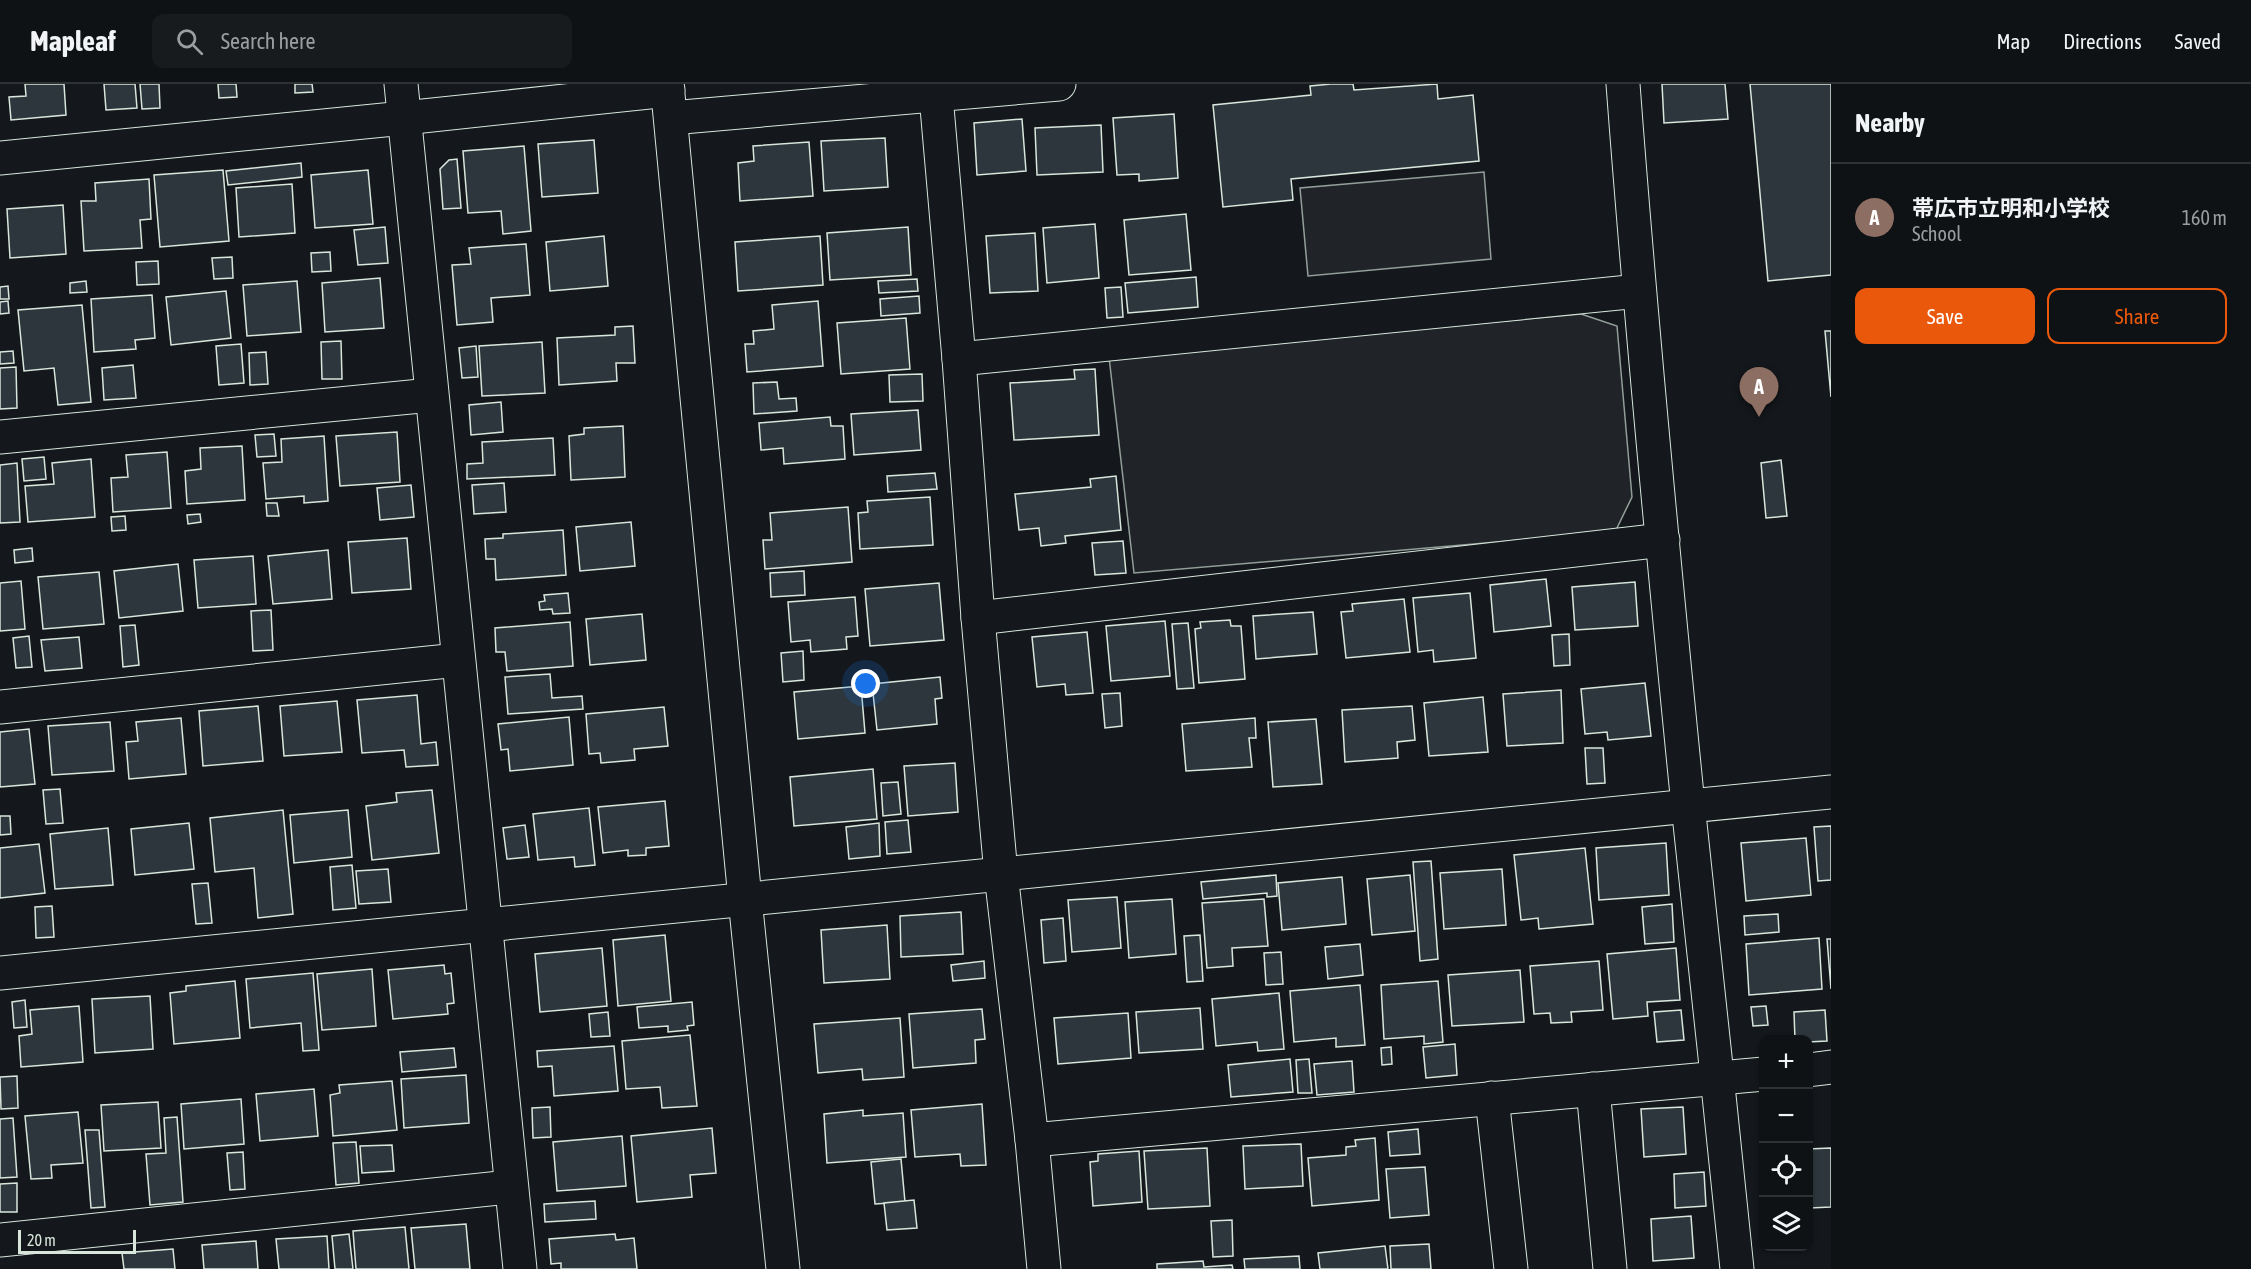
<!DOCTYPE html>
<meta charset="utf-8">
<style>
body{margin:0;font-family:"Asap Condensed","Noto Sans JP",sans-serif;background:#181b1e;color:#f1f3f6}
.controls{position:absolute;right:18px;bottom:18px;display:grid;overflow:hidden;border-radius:12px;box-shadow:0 2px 4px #0004}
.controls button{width:54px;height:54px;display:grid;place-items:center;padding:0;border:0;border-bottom:2px solid #2f3234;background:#0f1215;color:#f1f3f6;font:30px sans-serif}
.scale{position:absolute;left:18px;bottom:15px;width:118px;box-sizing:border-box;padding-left:6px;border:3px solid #d8e6dc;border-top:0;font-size:16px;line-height:21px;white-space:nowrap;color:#d8e6dc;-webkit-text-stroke:4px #14181c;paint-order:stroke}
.you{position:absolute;left:866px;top:600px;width:21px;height:21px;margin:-15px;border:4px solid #fff;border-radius:50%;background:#1a73e8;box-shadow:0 0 0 9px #1a73e833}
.badge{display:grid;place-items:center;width:39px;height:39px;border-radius:50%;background:#ea580c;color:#fff;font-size:20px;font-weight:700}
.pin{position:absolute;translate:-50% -50px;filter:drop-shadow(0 2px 3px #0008)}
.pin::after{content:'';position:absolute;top:32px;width:21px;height:18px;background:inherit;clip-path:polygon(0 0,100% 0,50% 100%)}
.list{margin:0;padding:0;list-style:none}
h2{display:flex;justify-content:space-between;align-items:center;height:78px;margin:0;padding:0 24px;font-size:26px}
h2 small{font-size:20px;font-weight:400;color:#9b9ea0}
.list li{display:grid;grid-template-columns:39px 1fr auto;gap:18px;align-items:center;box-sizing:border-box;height:108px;padding:0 24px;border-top:2px solid #2f3234}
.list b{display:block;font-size:22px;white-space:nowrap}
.list p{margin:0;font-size:20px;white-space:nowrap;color:#9b9ea0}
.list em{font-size:20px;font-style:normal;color:#9b9ea0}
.actions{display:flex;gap:12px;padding:18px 24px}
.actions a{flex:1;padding:14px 0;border:2px solid #ea580c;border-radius:12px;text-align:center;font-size:21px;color:#ea580c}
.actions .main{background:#ea580c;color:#fff}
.icon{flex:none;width:33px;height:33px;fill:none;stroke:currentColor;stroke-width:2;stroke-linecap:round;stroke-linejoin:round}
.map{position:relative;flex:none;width:1831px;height:1185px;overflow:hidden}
header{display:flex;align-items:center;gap:36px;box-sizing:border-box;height:84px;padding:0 30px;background:#0f1215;border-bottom:2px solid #2f3234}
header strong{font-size:28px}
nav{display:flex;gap:33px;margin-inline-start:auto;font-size:21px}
.search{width:420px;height:54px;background:#181b1e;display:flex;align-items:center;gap:15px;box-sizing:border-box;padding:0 21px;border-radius:12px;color:#9b9ea0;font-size:22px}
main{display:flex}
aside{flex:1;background:#0f1215}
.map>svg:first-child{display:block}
</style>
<header>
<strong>Mapleaf</strong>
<div class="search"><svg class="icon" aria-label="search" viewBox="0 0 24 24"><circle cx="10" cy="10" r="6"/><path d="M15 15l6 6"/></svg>Search here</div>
<nav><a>Map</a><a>Directions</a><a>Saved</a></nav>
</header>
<main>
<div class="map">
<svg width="1831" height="1185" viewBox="0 0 1831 1185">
<rect width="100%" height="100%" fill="#14181c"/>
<g fill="#202428" stroke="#939e99" stroke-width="1.5">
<polygon points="1484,88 1491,175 1308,192 1300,104"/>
<polygon points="1581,230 1617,242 1632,413 1615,448 1134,489 1109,273"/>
</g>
<g fill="#2c363c" stroke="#d8e6dc" stroke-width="1.5">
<polygon points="25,0 64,0 66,31 11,36 9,13 26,12"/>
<polygon points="104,0 135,0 137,24 106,26"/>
<polygon points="140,0 159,0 160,24 142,25"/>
<polygon points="218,0 236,0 237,13 219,14"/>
<polygon points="295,0 312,0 313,8 295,9"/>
<polygon points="1331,0 1353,0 1354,6 1437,0 1438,15 1473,11 1479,77 1291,95 1293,116 1223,123 1213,21 1311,11 1310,2"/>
<polygon points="1662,0 1725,0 1728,35 1664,39"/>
<polygon points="1750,0 1831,0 1831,191 1768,197"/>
<polygon points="1174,30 1178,94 1139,97 1139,90 1117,91 1113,34"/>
<polygon points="1022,35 1026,87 977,91 974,39"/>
<polygon points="1101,41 1103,88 1037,91 1035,44"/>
<polygon points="885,54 888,103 824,107 821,57"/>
<polygon points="594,56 598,109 542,113 538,60"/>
<polygon points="809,58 813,112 740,117 738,79 754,77 753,62"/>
<polygon points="524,62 531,147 503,150 501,127 468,129 463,67"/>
<polygon points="457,75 461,124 443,125 440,85 449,76"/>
<polygon points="301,79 302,93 228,101 226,87"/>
<polygon points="223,86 229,157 160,163 154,91"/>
<polygon points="368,86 373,140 315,144 311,91"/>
<polygon points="149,95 151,135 140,136 142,164 84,167 81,117 96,117 95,99"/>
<polygon points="292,100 295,149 239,153 236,104"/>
<polygon points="63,121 66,170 10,174 7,125"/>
<polygon points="1186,130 1191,186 1129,191 1124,136"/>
<polygon points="1095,140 1099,194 1047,199 1043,144"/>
<polygon points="385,143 388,179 358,181 354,146"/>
<polygon points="908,143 911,191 830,196 827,149"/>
<polygon points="1035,149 1038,207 990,209 986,152"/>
<polygon points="604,152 608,202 550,207 546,158"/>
<polygon points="820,152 823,201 738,207 735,158"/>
<polygon points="526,160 530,211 491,214 493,238 457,241 452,181 471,180 469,164"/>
<polygon points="330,168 331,187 312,188 311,169"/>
<polygon points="232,173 233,194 214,195 212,174"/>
<polygon points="158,177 159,200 137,201 136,178"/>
<polygon points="1196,193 1198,223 1128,229 1125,199"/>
<polygon points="380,194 384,244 325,248 322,199"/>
<polygon points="917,195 918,207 879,209 878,197"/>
<polygon points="86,197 87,208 70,209 70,199"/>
<polygon points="297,197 301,248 247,252 243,201"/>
<polygon points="8,202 9,215 0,215 0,203"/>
<polygon points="1121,203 1123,233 1107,234 1105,204"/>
<polygon points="226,207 231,254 171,261 166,213"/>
<polygon points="152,211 155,254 135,256 136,265 94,268 91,215"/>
<polygon points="919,212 920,229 881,232 880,215"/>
<polygon points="8,217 9,229 0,230 0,218"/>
<polygon points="818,217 823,282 747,288 745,260 754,260 753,247 774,245 772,221"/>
<polygon points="82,221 91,318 58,321 54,284 24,287 18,226"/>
<polygon points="906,234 910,285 841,290 837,239"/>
<polygon points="633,242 635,279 616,279 617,297 559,301 557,254 615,251 615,243"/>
<polygon points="1825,247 1831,247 1831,313"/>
<polygon points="341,257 342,295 322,295 321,258"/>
<polygon points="542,258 545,309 482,312 479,262"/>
<polygon points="241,260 244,299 219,301 216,262"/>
<polygon points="476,262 478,293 462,294 459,264"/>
<polygon points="13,267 14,279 0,280 0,268"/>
<polygon points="266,268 268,300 250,301 249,269"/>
<polygon points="133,281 136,314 104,316 102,284"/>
<polygon points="16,283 17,324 0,325 0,284"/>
<polygon points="1095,285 1099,351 1014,356 1010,299 1075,295 1074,286"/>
<polygon points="922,290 923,317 890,318 889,291"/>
<polygon points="777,298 779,315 796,314 797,327 754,330 753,299"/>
<polygon points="501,318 503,348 471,351 469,321"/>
<polygon points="918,326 921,366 854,371 851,330"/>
<polygon points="830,333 831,342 843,342 845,375 784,380 783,364 761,366 759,339"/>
<polygon points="623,342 625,393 571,396 569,352 584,350 584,344"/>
<polygon points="397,348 400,398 340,402 336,352"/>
<polygon points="274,350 276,372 257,373 255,351"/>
<polygon points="324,352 328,417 304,419 304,412 266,415 263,379 282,378 281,355"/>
<polygon points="553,354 555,391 467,395 467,380 483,379 482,358"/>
<polygon points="242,362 245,416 187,420 185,387 201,385 200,364"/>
<polygon points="167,368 171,424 113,428 111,394 128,393 126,371"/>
<polygon points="44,373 46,395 24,397 22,375"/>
<polygon points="91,375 95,433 28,438 25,402 54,400 52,379"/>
<polygon points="1781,376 1787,432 1766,434 1761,379"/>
<polygon points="17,379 20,438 0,439 0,381"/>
<polygon points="935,389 937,405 888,408 887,392"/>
<polygon points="1116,392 1121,446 1065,452 1066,459 1041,462 1039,444 1019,446 1015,410 1091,403 1090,395"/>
<polygon points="504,399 506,428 474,430 472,401"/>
<polygon points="411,401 414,433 380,436 377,404"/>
<polygon points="930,413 933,461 860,465 858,429 868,428 867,417"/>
<polygon points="266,419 277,419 279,432 267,432"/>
<polygon points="848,423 852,478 765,485 763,456 772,456 770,429"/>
<polygon points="200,430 201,438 188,440 187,431"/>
<polygon points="125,432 126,446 112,447 111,433"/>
<polygon points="631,438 635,482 580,487 576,443"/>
<polygon points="563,446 566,491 496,496 495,475 486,475 485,455 503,454 503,450"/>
<polygon points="407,454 411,505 352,509 348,458"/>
<polygon points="1123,457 1126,489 1095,491 1092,459"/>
<polygon points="32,464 33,477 15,479 14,466"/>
<polygon points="328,466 332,515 273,520 268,472"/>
<polygon points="253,472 256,520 198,524 194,476"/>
<polygon points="178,480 183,527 119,534 114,487"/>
<polygon points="804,487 805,511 771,513 770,489"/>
<polygon points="99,488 104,540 43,545 38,493"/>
<polygon points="1546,495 1551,542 1494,548 1490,501"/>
<polygon points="21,497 25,545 0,547 0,499"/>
<polygon points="1635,498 1638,542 1575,546 1572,503"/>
<polygon points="939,499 944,556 870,562 865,505"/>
<polygon points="568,509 570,529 553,530 552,525 540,526 539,518 545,517 544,511"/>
<polygon points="1470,509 1476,574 1434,578 1433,566 1418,568 1413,514"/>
<polygon points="855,513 858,552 846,553 847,565 811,568 810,556 791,558 788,518"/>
<polygon points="1404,515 1410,568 1346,574 1341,528 1353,527 1352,520"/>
<polygon points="271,526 273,566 253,567 251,527"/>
<polygon points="1313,528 1317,570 1256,575 1253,532"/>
<polygon points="642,530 646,576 590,581 586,535"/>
<polygon points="1230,536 1231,542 1241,542 1245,595 1199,599 1195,545 1201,544 1200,538"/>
<polygon points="1165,537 1170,592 1111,597 1106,542"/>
<polygon points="570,538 573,582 507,587 505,568 496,568 495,544"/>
<polygon points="1188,539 1194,604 1177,605 1172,540"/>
<polygon points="135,541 139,581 123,583 120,542"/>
<polygon points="1087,548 1093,609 1066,611 1065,600 1037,603 1032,553"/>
<polygon points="1569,550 1570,581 1554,582 1552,551"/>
<polygon points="29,552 32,583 16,584 13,554"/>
<polygon points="79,553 82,584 45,587 41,556"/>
<polygon points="803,567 804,596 783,598 781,569"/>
<polygon points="550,590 552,614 582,612 583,625 508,630 505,593"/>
<polygon points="940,593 942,614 935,615 937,640 877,646 872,600"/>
<polygon points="1645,599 1651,652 1608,656 1607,648 1585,650 1581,605"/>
<polygon points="861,602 865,649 798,655 794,608"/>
<polygon points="1561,606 1563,659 1507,662 1503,610"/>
<polygon points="1120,609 1122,642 1105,644 1102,610"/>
<polygon points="417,611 421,660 436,658 438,681 406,683 404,666 362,669 357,616"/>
<polygon points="1483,613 1488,668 1429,672 1424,619"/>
<polygon points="337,617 342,668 284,672 280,622"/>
<polygon points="258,622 263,677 203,682 199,627"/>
<polygon points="1412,622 1415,656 1397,658 1398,674 1345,678 1342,626"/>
<polygon points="664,623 668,662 634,665 635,676 601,679 600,669 589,670 586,630"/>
<polygon points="569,633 573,681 510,687 508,665 501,666 498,640"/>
<polygon points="181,634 186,690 129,695 126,658 138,657 136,638"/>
<polygon points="1255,634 1256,654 1249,654 1252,683 1186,687 1182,640"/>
<polygon points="1316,635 1322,700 1273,703 1268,638"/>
<polygon points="110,638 114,687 52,691 48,642"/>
<polygon points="29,645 35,700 0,703 0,648"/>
<polygon points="1585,664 1603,664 1605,699 1587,700"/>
<polygon points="955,679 958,728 908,732 904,682"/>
<polygon points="873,685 877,735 794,742 790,693"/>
<polygon points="898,698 901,730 883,732 881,699"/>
<polygon points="60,705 63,739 46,740 43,706"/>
<polygon points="432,706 439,769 372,776 366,722 397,718 396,709"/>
<polygon points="665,717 669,762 646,764 646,771 628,772 628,766 603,769 598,723"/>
<polygon points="589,724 595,781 575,783 574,773 538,776 533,730"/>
<polygon points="283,726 293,830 258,834 254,784 215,788 210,734"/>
<polygon points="348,726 352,773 294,779 290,731"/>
<polygon points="0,732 10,732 11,750 0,751"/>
<polygon points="908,736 911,768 887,770 885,738"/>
<polygon points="189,739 194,785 135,791 131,745"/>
<polygon points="879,739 880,772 849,775 846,743"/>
<polygon points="525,741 529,773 507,775 503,744"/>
<polygon points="1831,742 1831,796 1818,797 1814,743"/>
<polygon points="108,744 113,801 55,805 50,750"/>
<polygon points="1806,754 1811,811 1746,817 1741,759"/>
<polygon points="1666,759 1669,811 1599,816 1596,764"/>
<polygon points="39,760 45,809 0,814 0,764"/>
<polygon points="1585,764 1593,840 1539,845 1538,834 1521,836 1514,771"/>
<polygon points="1431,777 1438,875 1420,877 1413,778"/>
<polygon points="352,781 356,824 333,826 330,783"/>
<polygon points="388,785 391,818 359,820 356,787"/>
<polygon points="1502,785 1506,841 1444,845 1440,789"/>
<polygon points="1276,791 1277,812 1267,813 1267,809 1203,815 1201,798"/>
<polygon points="1410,791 1415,847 1372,851 1367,795"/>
<polygon points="1342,793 1346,840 1282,846 1278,799"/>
<polygon points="208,799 212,839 196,840 192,800"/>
<polygon points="1117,813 1121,864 1072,868 1068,816"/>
<polygon points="1172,815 1176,870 1129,874 1125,818"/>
<polygon points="1264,815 1268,862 1232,864 1233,882 1207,884 1202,819"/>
<polygon points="1672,820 1674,858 1645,860 1642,823"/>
<polygon points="52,822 54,853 36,854 35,823"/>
<polygon points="961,828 963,870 901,873 900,832"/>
<polygon points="1778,830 1779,848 1745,851 1744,832"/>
<polygon points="1063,834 1066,877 1044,879 1041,836"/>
<polygon points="887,841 890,895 824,899 821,846"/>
<polygon points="665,851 671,917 618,922 613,856"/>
<polygon points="1200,851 1203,897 1187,898 1184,852"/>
<polygon points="1819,854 1822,905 1749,911 1746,860"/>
<polygon points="1827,855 1831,855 1831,905"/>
<polygon points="1360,860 1363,891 1328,895 1325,863"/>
<polygon points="602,864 607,922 540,928 535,870"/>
<polygon points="1676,864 1680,916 1647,918 1648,932 1613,935 1607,870"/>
<polygon points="1281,868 1283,900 1266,901 1264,869"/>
<polygon points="984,877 985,894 953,897 951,881"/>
<polygon points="1599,877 1603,926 1571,928 1572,938 1551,939 1550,929 1534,930 1530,882"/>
<polygon points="444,881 445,890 451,889 454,919 447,920 448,930 393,935 388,886"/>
<polygon points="372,885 376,942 322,946 317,890"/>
<polygon points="1520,886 1524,938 1452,942 1448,891"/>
<polygon points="313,889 319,966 303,967 301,939 250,944 246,895"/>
<polygon points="235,897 240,954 174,960 170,909 186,907 186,902"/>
<polygon points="1438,897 1443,958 1424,960 1424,952 1384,955 1381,901"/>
<polygon points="1360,901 1365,961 1336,963 1336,954 1294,958 1290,907"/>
<polygon points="1279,909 1284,965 1258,967 1257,958 1216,962 1212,915"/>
<polygon points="150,912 153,965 95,969 92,915"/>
<polygon points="25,916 27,943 14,944 12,918"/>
<polygon points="692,918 694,941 687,942 688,946 668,948 668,942 639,944 637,923"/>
<polygon points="79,922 83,978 21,983 19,952 32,950 30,926"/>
<polygon points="1766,922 1768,941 1753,942 1751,923"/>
<polygon points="1200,924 1203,965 1139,969 1136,928"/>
<polygon points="982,925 985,955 975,956 976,979 913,984 909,930"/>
<polygon points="1681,926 1684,956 1657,958 1654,928"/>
<polygon points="1825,926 1827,957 1808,958 1808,956 1795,956 1794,928"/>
<polygon points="608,928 610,952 591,953 589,930"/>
<polygon points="1128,929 1131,974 1058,980 1054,934"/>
<polygon points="900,934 904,993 863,996 862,985 818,989 814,940"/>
<polygon points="690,951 697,1022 662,1024 660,1003 626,1005 622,957"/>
<polygon points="1455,960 1457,991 1426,994 1423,963"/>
<polygon points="614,962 618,1007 554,1012 552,982 538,983 537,967"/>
<polygon points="1391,963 1392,980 1382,981 1381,964"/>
<polygon points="454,964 456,983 402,988 400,968"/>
<polygon points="1290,975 1293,1008 1231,1013 1228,981"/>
<polygon points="1309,975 1312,1009 1298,1009 1296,976"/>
<polygon points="1352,977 1354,1008 1317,1011 1314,980"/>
<polygon points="466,991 469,1039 404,1044 401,995"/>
<polygon points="17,992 18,1024 1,1025 0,993"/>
<polygon points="392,997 397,1046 333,1052 330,1011 340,1009 339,1001"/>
<polygon points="314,1005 318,1052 260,1057 256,1010"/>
<polygon points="241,1015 244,1060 184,1065 181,1020"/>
<polygon points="158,1018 161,1064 104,1067 101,1021"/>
<polygon points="982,1020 986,1081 961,1082 960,1070 915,1073 911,1026"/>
<polygon points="550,1023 551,1053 533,1054 532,1024"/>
<polygon points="1683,1023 1686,1070 1644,1073 1641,1025"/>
<polygon points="863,1026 863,1032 903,1029 906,1073 827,1079 824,1030"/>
<polygon points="78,1028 83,1079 51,1081 52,1094 31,1095 25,1032"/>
<polygon points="177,1033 183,1118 150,1121 146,1070 166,1069 164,1034"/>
<polygon points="13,1034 17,1093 0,1094 0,1035"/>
<polygon points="712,1044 716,1089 690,1091 692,1113 637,1118 631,1052"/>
<polygon points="1418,1045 1420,1070 1390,1072 1388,1048"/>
<polygon points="85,1046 99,1046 105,1123 91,1124"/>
<polygon points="622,1052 626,1102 557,1107 553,1058"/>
<polygon points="1375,1054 1379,1116 1312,1122 1308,1074 1346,1071 1346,1063 1356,1062 1355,1056"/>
<polygon points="356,1058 359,1099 336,1101 333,1059"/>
<polygon points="1301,1060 1303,1102 1245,1105 1243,1062"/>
<polygon points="392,1061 394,1087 362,1089 360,1062"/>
<polygon points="1207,1064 1210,1122 1148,1125 1144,1067"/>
<polygon points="1831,1064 1831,1123 1810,1124 1808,1065"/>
<polygon points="1139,1067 1142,1118 1093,1122 1090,1078 1098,1077 1098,1070"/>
<polygon points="243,1068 245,1105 230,1106 227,1069"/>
<polygon points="901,1075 905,1118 875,1120 871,1078"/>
<polygon points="1425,1083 1429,1131 1390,1134 1386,1085"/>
<polygon points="1704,1088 1706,1122 1675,1124 1674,1090"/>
<polygon points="17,1099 17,1128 0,1128 0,1100"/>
<polygon points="914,1116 917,1144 887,1146 884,1119"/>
<polygon points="595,1117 596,1135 545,1138 544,1120"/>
<polygon points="1691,1132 1694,1174 1653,1177 1651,1135"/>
<polygon points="1232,1136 1233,1172 1213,1173 1211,1137"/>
<polygon points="466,1140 470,1185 415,1185 411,1144"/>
<polygon points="405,1143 409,1185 356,1185 353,1147"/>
<polygon points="349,1150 353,1185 335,1185 332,1152"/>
<polygon points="615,1150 616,1156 634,1154 637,1185 561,1185 561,1179 551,1180 549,1155"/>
<polygon points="327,1152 329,1185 279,1185 276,1155"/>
<polygon points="256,1157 258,1185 204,1185 202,1161"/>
<polygon points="1429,1160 1431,1185 1391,1185 1390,1162"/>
<polygon points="1385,1162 1388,1185 1320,1185 1318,1169"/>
<polygon points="173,1165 175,1185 124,1185 122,1169"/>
<polygon points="1299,1172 1300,1185 1245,1185 1244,1175"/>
<polygon points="1203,1177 1204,1183 1232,1181 1233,1185 1157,1185 1157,1180"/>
</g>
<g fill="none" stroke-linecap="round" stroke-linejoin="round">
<defs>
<g id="minor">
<polyline points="401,0 520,1185"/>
<polyline points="667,0 745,815 783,1185"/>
<path d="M 1623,0 C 1641,241 1664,481 1688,721 C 1704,876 1722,1030 1737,1185"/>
<polyline points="936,12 959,275 978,534 1001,790 1032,1056 1044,1185"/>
<polyline points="671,34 1059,0"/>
<polyline points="0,74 404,34 668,6"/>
<polyline points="959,275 1639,207"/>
<polyline points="0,353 431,311"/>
<polyline points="978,534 1663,456"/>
<polyline points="0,623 458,576"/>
<polyline points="0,889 1831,708"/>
<polyline points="1808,986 1831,983"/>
<polyline points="1593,1005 1610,1185"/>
<polyline points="1492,1014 1511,1185"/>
<polyline points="1032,1056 1764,990"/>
<polyline points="0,1156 510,1103"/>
</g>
</defs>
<use href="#minor" stroke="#d8e6dc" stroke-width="35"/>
<use href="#minor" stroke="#14181c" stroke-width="33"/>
</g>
</svg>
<div class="controls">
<button>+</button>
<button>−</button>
<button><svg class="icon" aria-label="locate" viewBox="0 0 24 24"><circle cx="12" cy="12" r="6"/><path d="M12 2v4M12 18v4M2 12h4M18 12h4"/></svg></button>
<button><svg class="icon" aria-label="layers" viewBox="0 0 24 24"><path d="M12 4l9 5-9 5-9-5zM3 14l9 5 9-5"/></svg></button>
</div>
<div class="scale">20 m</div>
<div class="you"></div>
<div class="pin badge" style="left:1759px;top:333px;background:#8d6e63">A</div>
</div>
<aside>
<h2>Nearby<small></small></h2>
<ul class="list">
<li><span class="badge" style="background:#8d6e63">A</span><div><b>帯広市立明和小学校</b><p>School</p></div><em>160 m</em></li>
</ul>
<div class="actions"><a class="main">Save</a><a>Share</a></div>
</aside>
</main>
